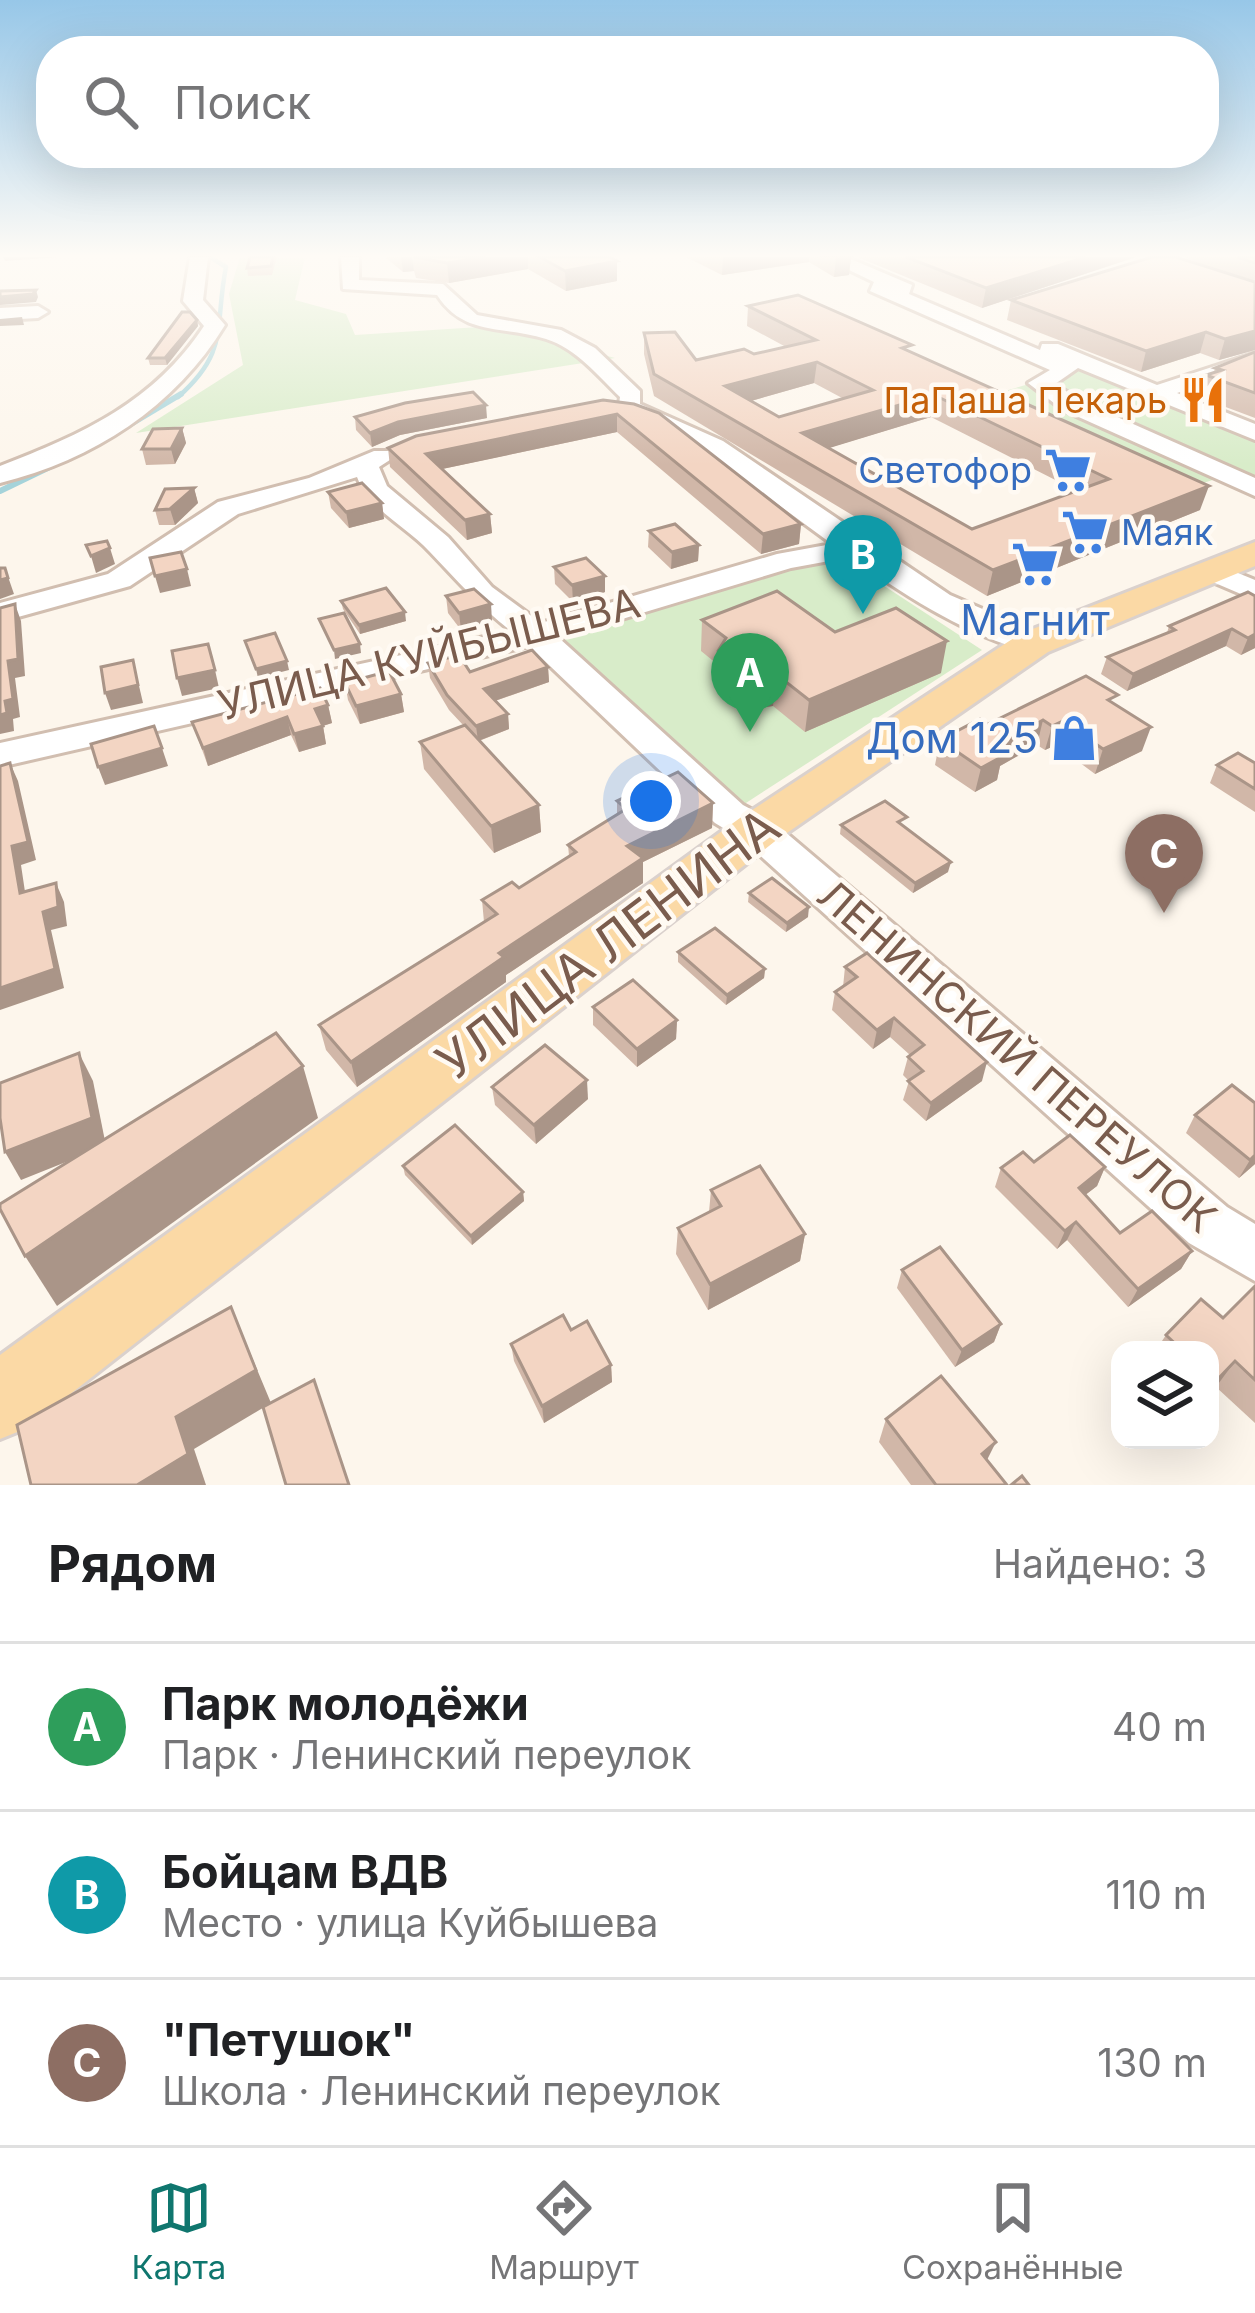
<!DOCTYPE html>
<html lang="ru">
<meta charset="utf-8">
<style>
body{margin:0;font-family:Inter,sans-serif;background:#f6f6f6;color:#202124}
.controls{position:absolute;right:36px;bottom:36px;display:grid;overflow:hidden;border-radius:24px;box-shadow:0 12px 48px #0002}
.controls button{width:108px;height:108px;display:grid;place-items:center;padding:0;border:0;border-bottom:3px solid #e0e0e0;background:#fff;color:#202124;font:60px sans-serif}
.you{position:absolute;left:651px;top:801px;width:42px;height:42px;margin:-30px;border:9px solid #fff;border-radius:50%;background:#1a73e8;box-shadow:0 0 0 18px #1a73e833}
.badge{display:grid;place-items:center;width:78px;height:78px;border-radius:50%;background:#0f766e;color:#fff;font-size:39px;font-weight:700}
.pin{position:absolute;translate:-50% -99px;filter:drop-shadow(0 3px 6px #0008)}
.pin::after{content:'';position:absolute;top:63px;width:42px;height:36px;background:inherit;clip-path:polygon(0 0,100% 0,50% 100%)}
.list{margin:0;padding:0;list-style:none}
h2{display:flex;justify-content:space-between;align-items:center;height:156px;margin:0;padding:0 48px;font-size:51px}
h2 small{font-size:39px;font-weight:400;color:#757577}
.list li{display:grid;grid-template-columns:78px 1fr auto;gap:36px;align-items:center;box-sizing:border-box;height:168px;padding:0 48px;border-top:3px solid #e0e0e0}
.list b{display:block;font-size:45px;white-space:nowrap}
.list p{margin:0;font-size:39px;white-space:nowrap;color:#757577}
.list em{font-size:39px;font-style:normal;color:#757577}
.icon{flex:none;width:66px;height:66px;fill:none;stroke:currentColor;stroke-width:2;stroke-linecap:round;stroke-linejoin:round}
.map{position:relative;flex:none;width:1255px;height:1485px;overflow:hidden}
.search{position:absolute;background:#fff;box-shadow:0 12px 48px #0002;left:36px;right:36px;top:36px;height:132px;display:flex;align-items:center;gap:30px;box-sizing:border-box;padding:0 42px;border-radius:48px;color:#757577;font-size:45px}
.sheet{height:660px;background:#fff}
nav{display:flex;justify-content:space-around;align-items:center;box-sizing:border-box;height:168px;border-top:3px solid #e0e0e0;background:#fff;font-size:33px;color:#757577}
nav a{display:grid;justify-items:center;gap:6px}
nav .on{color:#0f766e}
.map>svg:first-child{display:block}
</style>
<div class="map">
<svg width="1255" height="1485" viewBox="0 0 1255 1485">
<rect width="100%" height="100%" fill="#fdf6ec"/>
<g fill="#d8ecc9">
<polygon points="240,257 305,257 295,300 346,314 355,335 495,326 615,358 136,433 243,365 229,294"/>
<polygon points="1084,368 1255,441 1255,493 1219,478 1200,484 967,402"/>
<polygon points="843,559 982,650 729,814 550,639 807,563"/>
</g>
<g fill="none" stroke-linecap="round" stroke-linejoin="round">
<path stroke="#a5d3da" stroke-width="4.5" d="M 178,397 C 230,351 214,327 226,267 L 210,257"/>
<g stroke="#a5d3da" stroke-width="6">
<polyline points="106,439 181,394"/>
<polyline points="0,491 93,446"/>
</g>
<defs>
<g id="minor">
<path d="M 190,257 L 208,257 L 203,300 L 225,325 C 175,407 93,460 0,483 L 0,466 C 83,434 154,402 204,326 L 183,301 Z"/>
<path d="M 341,257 L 359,257 L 359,280 L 443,284 L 477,315 L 561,330 L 595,348 L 640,391 L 640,404 L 723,441 L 950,595 L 1045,636 L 1050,643 L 1034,653 C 967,636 907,597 851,557 L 791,568 L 559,638 L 743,805 L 771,820 L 1227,1207 L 1255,1224 L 1255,1281 L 1189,1243 L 743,840 L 715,823 L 529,646 L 0,767 L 0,743 L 511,631 C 479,606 457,580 429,551 C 406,526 369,510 357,477 L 238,514 L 130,586 L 0,622 L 0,603 L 108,574 L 218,502 L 309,478 L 374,451 L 392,451 L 396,456 L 379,467 L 387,486 L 448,537 L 492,587 L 541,623 L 777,554 L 832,544 L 705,451 L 618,412 L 620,397 C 598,376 576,348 546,339 C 503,325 464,337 437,295 L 343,289 Z"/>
<polygon points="822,257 846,257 912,285 909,294 1040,350 1042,344 1058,344 1157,385 1255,353 1255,366 1177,393 1255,424 1255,440 1078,368 1055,384 1079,400 1255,478 1255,496 1063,410 1028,383 1050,370 870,291 874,282"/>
<polygon points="0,308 38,306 48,312 38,318 0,320"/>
<polygon points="1211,562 1255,580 1255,600 1201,577 1196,571 1201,565"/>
</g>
<polygon id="major" points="1255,542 1255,566 1048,652 774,842 27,1428 0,1439 0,1355 740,818 1020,634"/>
</defs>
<use href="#minor" stroke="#d1beb0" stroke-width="6"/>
<use href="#major" stroke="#dad1cd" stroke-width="6"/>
<use href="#minor" fill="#fff" fill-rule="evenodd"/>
<use href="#major" fill="#fbd9a5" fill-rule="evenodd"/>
</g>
<g fill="#d1b7a8" fill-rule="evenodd">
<polygon points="250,257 277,257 272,275 248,276 247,268"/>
<polygon points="385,257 610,257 617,281 566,291 528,269 449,283 416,278 414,271 403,272"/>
<polygon points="686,257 851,257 849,275 834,277 809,262 722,275"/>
<polygon points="857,257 1136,257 982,308"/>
<polygon points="1184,257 1255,257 1255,350 1219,360 1200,353 1141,372 1007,320 1011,300 1211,268"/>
<path d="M 748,306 L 911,352 L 1200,510 L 987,596 L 654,396 L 644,354 L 644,333 L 696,360 L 754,354 L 786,347 L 747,326 ZM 814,383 L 844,399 L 779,417 L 751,401 ZM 931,417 L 1077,491 L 972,529 L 828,448 Z"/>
<polygon points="197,320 198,326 167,365 150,365 148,358"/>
<polygon points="1255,352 1255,418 1199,397 1206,375 1214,372 1215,368"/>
<polygon points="603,400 801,524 799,544 761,554 617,432 442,469 490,514 492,533 467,540 390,467 388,448"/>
<polygon points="355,417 487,418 400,435 372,447 356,430"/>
<polygon points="182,428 186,443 175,464 146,465 142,449"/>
<polygon points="194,488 198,503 175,525 159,525 155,510"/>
<polygon points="328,492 382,503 384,519 349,528 331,508"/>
<polygon points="649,531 699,545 698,561 671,569 648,547"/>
<polygon points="554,567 605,576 605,592 573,602 555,584"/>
<polygon points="1248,592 1255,648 1241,655 1226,646 1127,691 1101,674 1107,657 1167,633 1169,626"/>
<polygon points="446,596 492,621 461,630 448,613"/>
<polygon points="341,601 406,621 360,634 343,609"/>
<polygon points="702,620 835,632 941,673 805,732 773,706 751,709 720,697 716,683 717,664 701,651"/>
<polygon points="428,663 470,672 548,667 549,682 495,701 508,714 509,729 479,741 539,805 541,832 494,853 424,769 420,742 463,725 449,710 430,678"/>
<polygon points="345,683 401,694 404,712 360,724 348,700"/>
<polygon points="328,705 332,723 323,726 326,744 299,752 291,735 208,766 192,722"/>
<polygon points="1115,705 1142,751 1095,774 1056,745 1045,750 1037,745 1000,766 997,780 975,792 935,765 940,740 988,724"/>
<polygon points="1255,763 1255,812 1210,783 1217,765"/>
<polygon points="617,801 713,803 712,828 643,862 643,883 506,975 506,982 357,1087 326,1050 319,1025 484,922 482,900 519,888 569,856 568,845 617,815"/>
<polygon points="841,825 904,827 948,872 913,893 840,834"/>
<polygon points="749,893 808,917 786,932 748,902"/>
<polygon points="678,952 765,969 764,978 726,1005 678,962"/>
<polygon points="845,967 982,1081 926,1121 903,1100 909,1081 903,1075 908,1057 910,1055 890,1037 873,1049 832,1010 835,992 843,987"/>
<polygon points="593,1007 677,1020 676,1039 637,1067 593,1025"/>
<polygon points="492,1087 588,1099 536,1144 495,1105"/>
<polygon points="1195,1115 1255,1164 1239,1178 1186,1133"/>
<polygon points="403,1166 523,1192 524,1201 472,1245 405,1175"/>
<polygon points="1105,1167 1097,1186 1085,1195 1120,1233 1192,1251 1181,1269 1128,1307 1067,1240 1057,1249 995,1187 1001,1168"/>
<polygon points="711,1190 805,1234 800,1261 708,1310 676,1254 678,1228 709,1212"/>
<polygon points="902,1270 1001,1324 994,1342 955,1367 897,1288"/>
<polygon points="1255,1286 1255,1423 1216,1387 1210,1394 1210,1350 1156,1350 1166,1335 1223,1318"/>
<polygon points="571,1330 611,1365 612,1382 544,1423 514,1361 511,1344"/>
<polygon points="886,1419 987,1461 1007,1485 911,1485 879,1442"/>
</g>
<g fill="#aa9588">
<polygon points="3,257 62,257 5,261"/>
<polygon points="401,257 412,257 414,271 403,272"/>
<polygon points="486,257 528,257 528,269 449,283 447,263"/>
<polygon points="723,257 809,257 809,262 722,275"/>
<polygon points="851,257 849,275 834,277 836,258"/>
<polygon points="1086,257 1136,257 982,308 986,288"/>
<polygon points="617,261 617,281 566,291 565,271"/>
<polygon points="36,290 38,297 36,302 0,305 0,297"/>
<polygon points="22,317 24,325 0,326 0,319"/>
<polygon points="197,320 198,326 167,365 165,358"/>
<polygon points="1255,331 1255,350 1219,360 1225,339"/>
<polygon points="1206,332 1200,353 1141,372 1146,351"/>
<polygon points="817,362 814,383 723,409 725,386"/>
<polygon points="934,395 931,417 800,457 802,433"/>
<polygon points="486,405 487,418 400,435 372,447 370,433 398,422"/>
<polygon points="617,414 617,432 428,472 426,454"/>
<polygon points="182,428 186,443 175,464 171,449"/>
<polygon points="1209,486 1200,510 987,596 993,570"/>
<polygon points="194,488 198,503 175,525 170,509"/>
<polygon points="382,503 384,519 349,528 346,512"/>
<polygon points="490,514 492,533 467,540 465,520"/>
<polygon points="801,524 799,544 761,554 763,534"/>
<polygon points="699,545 698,561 671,569 672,552"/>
<polygon points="110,548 115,564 96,573 91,556"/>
<polygon points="5,568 14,594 0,599 0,580"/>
<polygon points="187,569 191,586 160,593 155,576"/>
<polygon points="605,576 605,592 573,602 572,585"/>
<polygon points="15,604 21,621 25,676 15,678 20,717 13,719 14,731 0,734 0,715"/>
<polygon points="491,604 492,621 461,630 459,613"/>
<polygon points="405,612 406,621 360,634 359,625"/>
<polygon points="1232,629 1226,646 1127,691 1133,674"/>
<polygon points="1255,634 1255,648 1241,655 1248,638"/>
<polygon points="947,641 941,673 805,732 809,700"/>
<polygon points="360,644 361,653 335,659 334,650"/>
<polygon points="133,660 143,703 111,710 105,693"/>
<polygon points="213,661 219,688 182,696 177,678"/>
<polygon points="287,661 289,670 258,678 256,669"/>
<polygon points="548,667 549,682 486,704 484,689"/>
<polygon points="776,674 773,706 751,709 753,677"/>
<polygon points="401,694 404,712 360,724 356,706"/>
<polygon points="328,705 332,723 319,727 315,709"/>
<polygon points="508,714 509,729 478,741 476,726"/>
<polygon points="287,717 291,735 208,766 203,748"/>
<polygon points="1043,720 1037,745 1000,766 997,780 975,792 981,768 993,749"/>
<polygon points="1063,721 1056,745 1045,750 1052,726"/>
<polygon points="323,726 326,744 299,752 294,734"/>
<polygon points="1151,727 1142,751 1095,774 1103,749"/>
<polygon points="162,748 168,766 105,785 98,767"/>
<polygon points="10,763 18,781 36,860 21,865 28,912 20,893 12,846"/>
<polygon points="713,803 712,828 643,862 643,883 506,975 506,982 357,1087 351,1062 499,953 627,846"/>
<polygon points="539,805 541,832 494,853 491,826"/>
<polygon points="951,862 948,872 913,893 915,883"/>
<polygon points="56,883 64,902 67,926 51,930 64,988 0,1010 0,988 43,912"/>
<polygon points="809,907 808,917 786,932 787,923"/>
<polygon points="765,969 764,978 726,1005 727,995"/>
<polygon points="894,1018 890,1037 873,1049 877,1030"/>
<polygon points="677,1020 676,1039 637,1067 637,1049"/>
<polygon points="79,1053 93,1081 106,1146 21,1180 5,1152"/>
<polygon points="987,1062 982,1081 926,1121 931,1103"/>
<polygon points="303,1066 318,1118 57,1306 25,1256"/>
<polygon points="587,1080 588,1099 536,1144 534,1125"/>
<polygon points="1255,1155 1255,1164 1239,1178 1250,1160"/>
<polygon points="1105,1167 1097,1186 1071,1206 1079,1188"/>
<polygon points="523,1192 524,1201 472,1245 471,1236"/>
<polygon points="1076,1222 1067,1240 1057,1249 1065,1231"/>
<polygon points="805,1234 800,1261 708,1310 710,1284"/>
<polygon points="1192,1251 1181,1269 1128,1307 1138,1289"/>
<polygon points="231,1307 271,1403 194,1449 206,1485 137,1485"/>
<polygon points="1001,1324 994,1342 955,1367 962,1350"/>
<polygon points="1235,1361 1216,1387 1210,1394 1210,1389 1216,1381"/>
<polygon points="611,1365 612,1382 544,1423 542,1406"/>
<polygon points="996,1442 985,1464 982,1454"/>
</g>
<g fill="#f3d5c3" stroke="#aa9588" stroke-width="3" fill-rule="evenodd">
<polygon points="250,257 273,257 271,266 247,268"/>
<polygon points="414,257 486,257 447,263"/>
<polygon points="540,257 610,257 617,261 565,271"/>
<polygon points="906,257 1086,257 986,288"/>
<polygon points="1152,257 1176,257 1255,282 1255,331 1225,339 1206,332 1146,351 1011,300"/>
<polygon points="1237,257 1255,257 1255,263"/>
<polygon points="36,290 33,294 0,297 0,291"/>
<path d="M 798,295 L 912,345 L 902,348 L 1209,486 L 993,570 L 654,374 L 644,333 L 675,332 L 696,360 L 744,349 L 754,354 L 816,340 L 748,306 ZM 817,362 L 873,390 L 779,417 L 725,386 ZM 934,395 L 1109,479 L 972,529 L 802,433 Z"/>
<polygon points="182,312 190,312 197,320 165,358 148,358"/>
<polygon points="1255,352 1255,393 1206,375 1222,370 1215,368"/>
<polygon points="473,392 486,405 398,422 370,433 355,417 405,403"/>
<polygon points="603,400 634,404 659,413 801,524 763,534 617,414 426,454 490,514 465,520 388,448 416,436"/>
<polygon points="182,428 171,449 142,449 153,429"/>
<polygon points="362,483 382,503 346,512 328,492"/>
<polygon points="194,488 170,509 155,510 165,489"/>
<polygon points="675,524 699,545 672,552 649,531"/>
<polygon points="107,541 110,548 91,556 86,545"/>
<polygon points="181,552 187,569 155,576 150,558"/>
<polygon points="586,558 605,576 572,585 554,567"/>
<polygon points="0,568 5,568 8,578 0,580"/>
<polygon points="386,588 405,612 359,625 341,601"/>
<polygon points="474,589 491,604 459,613 446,596"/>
<polygon points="777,591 835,632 896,608 947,641 809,700 776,674 753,677 722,665 718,651 726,638 702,620"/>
<polygon points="1248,592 1255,596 1255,634 1248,638 1232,629 1133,674 1107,657 1175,630 1169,626"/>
<polygon points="15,604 18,659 8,661 13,699 5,701 7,713 0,715 0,608"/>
<polygon points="344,613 360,644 334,650 319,619"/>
<polygon points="275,633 287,661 256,669 245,641"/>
<polygon points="208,644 215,670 177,678 172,651"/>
<polygon points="532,650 548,667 484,689 508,714 476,726 447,695 428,663 459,655 470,672"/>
<polygon points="133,660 138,685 105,693 101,667"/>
<polygon points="389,671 401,694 356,706 345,683"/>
<polygon points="1086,676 1118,695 1108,700 1151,727 1103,749 1063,721 1052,726 1043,720 993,749 1003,756 981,768 940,740 980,719 988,724"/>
<polygon points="320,688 328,705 315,709 323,726 294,734 287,717 203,748 192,722"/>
<polygon points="465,725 539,805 491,826 420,742"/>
<polygon points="154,726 162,748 98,767 91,744"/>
<polygon points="1238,753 1255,763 1255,789 1217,765"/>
<polygon points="10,763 28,842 12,846 20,893 56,883 58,907 43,912 55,969 0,988 0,766"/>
<polygon points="678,772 713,803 627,846 643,858 499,953 504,957 351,1062 319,1025 497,914 482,900 512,882 519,888 576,852 568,845 626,809 617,801"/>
<polygon points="885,801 907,817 898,822 951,862 915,883 841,825"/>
<polygon points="772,878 809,907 787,923 749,893"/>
<polygon points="715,928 765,969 727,995 678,952"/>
<polygon points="867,953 987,1062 931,1103 908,1081 923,1071 908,1057 924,1045 894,1018 877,1030 835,992 857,977 845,967"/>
<polygon points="633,980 677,1020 637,1049 593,1007"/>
<polygon points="276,1033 303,1066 25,1256 0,1209 0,1204"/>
<polygon points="545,1045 587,1080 534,1125 492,1087"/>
<polygon points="79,1053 92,1118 5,1152 0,1118 0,1083"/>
<polygon points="1232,1085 1255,1103 1255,1155 1250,1160 1195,1115"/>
<polygon points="455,1125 523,1192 471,1236 403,1166"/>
<polygon points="1070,1135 1105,1167 1079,1188 1120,1233 1152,1211 1192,1251 1138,1289 1076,1222 1065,1231 1001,1168 1023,1152 1034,1162"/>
<polygon points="760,1166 805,1234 710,1284 678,1228 721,1206 711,1190"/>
<polygon points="940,1247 1001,1324 962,1350 902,1270"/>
<polygon points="1255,1286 1255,1380 1235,1361 1216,1381 1210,1376 1210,1350 1182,1350 1166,1335 1201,1299 1223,1318"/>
<polygon points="231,1307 256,1370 176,1417 188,1454 137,1485 31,1485 17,1425"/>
<polygon points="563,1315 571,1330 587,1321 611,1365 542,1406 511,1344"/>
<polygon points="941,1376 996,1442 982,1454 1007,1485 936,1485 886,1419"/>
<polygon points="314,1380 349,1485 286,1485 263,1407"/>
<polygon points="1022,1476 1029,1485 1011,1485"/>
</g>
<linearGradient id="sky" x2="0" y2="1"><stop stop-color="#97c7e8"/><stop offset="0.55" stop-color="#fefbf6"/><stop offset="1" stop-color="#fefbf6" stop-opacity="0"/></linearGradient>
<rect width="1255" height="465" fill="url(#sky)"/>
<defs>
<symbol id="restaurant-bare" viewBox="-9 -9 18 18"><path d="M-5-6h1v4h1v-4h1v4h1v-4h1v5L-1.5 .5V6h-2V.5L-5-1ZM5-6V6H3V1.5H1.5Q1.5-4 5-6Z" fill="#e8710a" stroke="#fffaf3" stroke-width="2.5" paint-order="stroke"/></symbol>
<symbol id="supermarket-bare" viewBox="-9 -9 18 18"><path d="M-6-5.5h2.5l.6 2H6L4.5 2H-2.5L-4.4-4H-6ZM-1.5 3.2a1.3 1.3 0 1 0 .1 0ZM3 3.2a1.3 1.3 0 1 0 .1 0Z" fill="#3f7fe0" stroke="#fffaf3" stroke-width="2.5" paint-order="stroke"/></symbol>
<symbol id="shop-bare" viewBox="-9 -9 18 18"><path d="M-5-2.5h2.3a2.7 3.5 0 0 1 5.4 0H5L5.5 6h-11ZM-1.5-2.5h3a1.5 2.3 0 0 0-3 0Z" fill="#3f7fe0" stroke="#fffaf3" stroke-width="2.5" paint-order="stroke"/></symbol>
</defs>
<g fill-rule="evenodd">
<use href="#restaurant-bare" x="1170" y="367" width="66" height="66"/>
<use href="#supermarket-bare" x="1035" y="437" width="66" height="66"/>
<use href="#supermarket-bare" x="1052" y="499" width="66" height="66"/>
<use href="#supermarket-bare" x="1002" y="531" width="66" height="66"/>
<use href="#shop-bare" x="1041" y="705" width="66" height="66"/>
</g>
<g text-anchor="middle" stroke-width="9" stroke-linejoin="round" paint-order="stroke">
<g font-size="36" fill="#c56008" stroke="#fffaf3" text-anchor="end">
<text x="1167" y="413">ПаПаша Пекарь</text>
</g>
<g font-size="36" fill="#366cbe" stroke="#fffaf3" text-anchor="end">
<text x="1032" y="483">Светофор</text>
<text x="1121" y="545" text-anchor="start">Maяк</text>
</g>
<g font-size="42" fill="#366cbe" stroke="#fffaf3">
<text x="1035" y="635">Магнит</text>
<text x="1038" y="753" text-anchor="end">Дом 125</text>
</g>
<g font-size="42" fill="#7a5c4d" stroke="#fffaf3">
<text transform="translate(429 654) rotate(-14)" y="15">УЛИЦА КУЙБЫШЕВА</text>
<text transform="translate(1017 1056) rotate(41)" y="15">ЛЕНИНСКИЙ ПЕРЕУЛОК</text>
</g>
<g font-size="51" fill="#7a5c4d" stroke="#fffaf3">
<text transform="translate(608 944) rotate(-37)" y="18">УЛИЦА ЛЕНИНА</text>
</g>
</g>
</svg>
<div class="controls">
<button><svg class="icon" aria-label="layers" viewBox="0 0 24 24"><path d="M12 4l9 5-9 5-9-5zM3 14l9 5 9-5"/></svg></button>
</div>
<div class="you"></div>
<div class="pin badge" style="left:750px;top:732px;background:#2e9e5b">A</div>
<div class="pin badge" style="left:863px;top:614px;background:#0f9aa8">B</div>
<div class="pin badge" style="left:1164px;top:913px;background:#8d6e63">C</div>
<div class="search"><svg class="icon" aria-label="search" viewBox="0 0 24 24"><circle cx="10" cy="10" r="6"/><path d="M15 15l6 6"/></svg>Поиск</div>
</div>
<section class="sheet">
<h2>Рядом<small>Найдено: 3</small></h2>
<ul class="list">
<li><span class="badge" style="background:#2e9e5b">A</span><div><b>Парк молодёжи</b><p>Парк · Ленинский переулок</p></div><em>40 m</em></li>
<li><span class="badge" style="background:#0f9aa8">B</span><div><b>Бойцам ВДВ</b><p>Место · улица Куйбышева</p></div><em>110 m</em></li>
<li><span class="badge" style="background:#8d6e63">C</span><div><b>&quot;Петушок&quot;</b><p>Школа · Ленинский переулок</p></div><em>130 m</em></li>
</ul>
</section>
<nav>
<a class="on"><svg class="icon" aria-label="map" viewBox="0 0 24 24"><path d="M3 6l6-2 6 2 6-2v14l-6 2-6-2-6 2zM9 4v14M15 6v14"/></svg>Карта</a>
<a><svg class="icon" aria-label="directions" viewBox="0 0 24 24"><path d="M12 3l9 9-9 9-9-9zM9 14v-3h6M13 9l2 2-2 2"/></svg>Маршрут</a>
<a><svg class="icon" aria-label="saved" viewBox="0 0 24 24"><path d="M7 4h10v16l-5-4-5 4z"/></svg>Сохранённые</a>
</nav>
